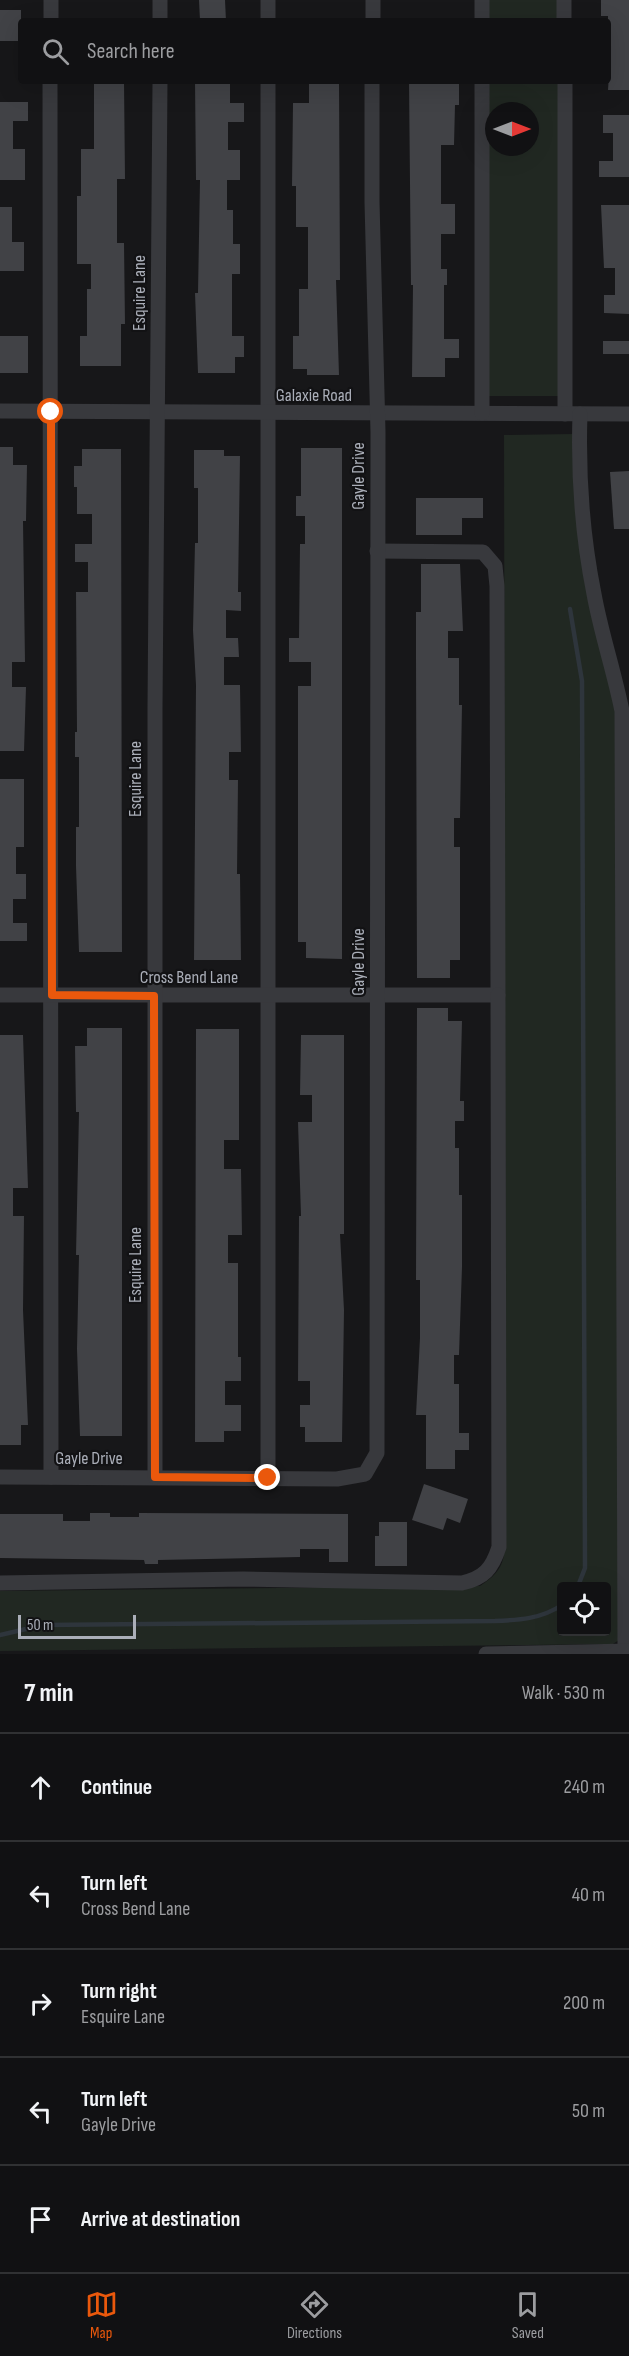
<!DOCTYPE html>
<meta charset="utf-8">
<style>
body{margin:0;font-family:"Sofia Sans Condensed",sans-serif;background:#1a1a1c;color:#f1f3f6}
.controls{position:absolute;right:18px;bottom:18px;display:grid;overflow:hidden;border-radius:6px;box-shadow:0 6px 24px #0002}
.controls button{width:54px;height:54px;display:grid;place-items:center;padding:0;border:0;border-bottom:2px solid #303133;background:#111113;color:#f1f3f6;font:30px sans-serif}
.compass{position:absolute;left:485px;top:102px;width:54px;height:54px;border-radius:50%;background:#111113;box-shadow:0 6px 24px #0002;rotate:90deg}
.scale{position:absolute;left:18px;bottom:15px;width:118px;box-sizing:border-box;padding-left:6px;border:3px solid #aaaeb8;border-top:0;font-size:16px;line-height:21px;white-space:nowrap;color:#aaaeb8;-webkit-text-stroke:4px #121214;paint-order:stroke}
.stop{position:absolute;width:18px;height:18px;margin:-14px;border:4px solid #ea580c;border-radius:50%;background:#fff}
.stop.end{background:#ea580c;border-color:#fff;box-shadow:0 2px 6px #0008}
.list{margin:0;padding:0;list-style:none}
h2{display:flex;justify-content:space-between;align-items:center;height:78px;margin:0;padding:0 24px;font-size:26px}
h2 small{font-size:20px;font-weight:400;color:#9c9da0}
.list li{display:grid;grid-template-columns:39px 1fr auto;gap:18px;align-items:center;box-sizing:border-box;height:108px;padding:0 24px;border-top:2px solid #303133}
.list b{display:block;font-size:22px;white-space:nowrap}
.list p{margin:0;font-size:20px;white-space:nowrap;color:#9c9da0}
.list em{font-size:20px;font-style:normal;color:#9c9da0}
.icon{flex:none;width:33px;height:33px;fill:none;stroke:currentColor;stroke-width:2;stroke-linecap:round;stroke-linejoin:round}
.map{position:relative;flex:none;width:629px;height:1654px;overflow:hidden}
.search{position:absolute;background:#111113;box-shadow:0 6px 24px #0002;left:18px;right:18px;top:18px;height:66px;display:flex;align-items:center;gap:15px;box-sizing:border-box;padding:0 21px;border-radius:6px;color:#9c9da0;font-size:22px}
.sheet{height:618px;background:#111113}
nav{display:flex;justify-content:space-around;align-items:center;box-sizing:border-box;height:84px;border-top:2px solid #303133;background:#111113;font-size:16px;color:#9c9da0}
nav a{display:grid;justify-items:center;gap:3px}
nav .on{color:#ea580c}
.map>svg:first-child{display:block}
</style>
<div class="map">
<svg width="629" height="1654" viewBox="0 0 629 1654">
<rect width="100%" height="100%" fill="#171719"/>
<g fill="#212822" fill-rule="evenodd">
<rect x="485" y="0" width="75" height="21"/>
<path d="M 485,81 L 560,81 L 560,396 L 485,396 ZM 494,111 L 530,111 L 530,147 L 494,147 Z"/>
<path d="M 573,434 L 618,690 L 619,1640 L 613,1644 L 0,1651 L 0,1591 L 480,1586 C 507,1569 504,1557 506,1528 L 504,435 ZM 562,1586 L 606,1586 L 606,1632 L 562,1632 Z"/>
</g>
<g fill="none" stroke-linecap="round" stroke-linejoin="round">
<g stroke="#2e353c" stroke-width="4.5">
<polyline points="570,609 582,681 585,1568 578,1586"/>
<path d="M 0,1635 L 43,1625 L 495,1621 C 519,1620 541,1619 562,1605"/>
</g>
</g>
<g fill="#414246">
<polygon points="199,0 225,0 226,21 200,21"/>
<polygon points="601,0 629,0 629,90 608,90 611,45 608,45 608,16 601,16"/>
<rect x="0" y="10" width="21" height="31"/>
<polygon points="94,81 124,81 125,179 117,179 117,243 124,243 125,324 121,324 121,366 80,366 80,336 87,336 87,289 91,289 91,264 77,264 77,196 81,196 81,149 94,149"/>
<polygon points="195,81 230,81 230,103 244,103 244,122 228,122 228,150 240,150 240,180 227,180 227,210 233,210 233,244 240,244 240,274 232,274 232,336 244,336 244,357 235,357 235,373 198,373 195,293 198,293 200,180 196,180"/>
<polygon points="309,81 339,81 340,280 336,280 339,375 307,375 307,369 293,369 293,336 299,336 299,289 308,289 308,227 296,227 296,186 292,186 293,103 309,103"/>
<polygon points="409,81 459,81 459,105 455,105 454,145 441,145 441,204 455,204 455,234 441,234 441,269 447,269 447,285 444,285 444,339 459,339 459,358 445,358 445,377 412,377 413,285 411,285"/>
<polygon points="0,102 28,102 28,121 13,121 13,149 25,149 25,180 0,180"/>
<polygon points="603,115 629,115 629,177 599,177 599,161 613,161 613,133 603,133"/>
<polygon points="601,205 629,205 629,314 604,313 604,295 615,295 615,268 604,268"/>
<polygon points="0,207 12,207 12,242 24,242 24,271 0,271"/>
<rect x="0" y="336" width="28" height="37"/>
<rect x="603" y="341" width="26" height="13"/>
<polygon points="0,447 13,447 13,465 27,465 26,521 23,521 25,662 12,662 12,687 26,687 24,751 0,751"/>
<polygon points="301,448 342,448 342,959 306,958 306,942 298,942 298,686 311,686 311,662 289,662 289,638 299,638 300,544 305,544 305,516 296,516 296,496 301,496"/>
<polygon points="82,449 121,449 122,952 79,952 76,866 76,827 79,827 79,757 75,757 75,732 77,732 76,592 88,592 88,562 75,562 75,544 92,544 92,514 77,514 77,487 74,487 74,466 82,466"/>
<polygon points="194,450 224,450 224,456 240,456 238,592 241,592 241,611 226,610 226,638 238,638 239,657 224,657 224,685 240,685 241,752 229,752 229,780 238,780 237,874 240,874 241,960 194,960 196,685 193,630 195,543 198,543 198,488 194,488"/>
<polygon points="629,471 629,529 614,529 610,472"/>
<polygon points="416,498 483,498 483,518 462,518 462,535 416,535"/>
<polygon points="421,564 460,564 463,631 448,631 448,658 459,658 459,705 462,705 460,818 454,818 454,847 460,847 460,960 450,960 450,978 417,978 416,658 416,612 421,612"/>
<polygon points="0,779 24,779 24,847 16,847 16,874 26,874 26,899 13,899 13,923 27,923 27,941 0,941"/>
<polygon points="417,1008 448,1008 448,1021 462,1021 460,1101 464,1101 464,1121 455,1121 455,1148 459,1148 459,1195 462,1195 462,1267 459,1355 454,1355 454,1384 459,1384 459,1433 469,1433 469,1450 455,1450 455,1469 426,1469 426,1415 416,1415 420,1338 420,1280 416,1280"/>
<polygon points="87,1028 122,1028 122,1436 80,1436 77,1349 79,1255 76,1255 79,1112 76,1112 75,1046 87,1046"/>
<polygon points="196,1029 239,1029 239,1140 224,1140 224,1169 241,1169 242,1235 228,1235 228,1263 238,1263 238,1357 241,1357 241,1381 225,1381 225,1405 241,1405 241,1431 224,1431 224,1442 195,1442"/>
<polygon points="0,1035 23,1035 28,1188 13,1188 13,1216 24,1216 23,1310 28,1425 21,1425 21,1445 0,1445"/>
<polygon points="301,1035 344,1035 344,1234 340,1234 344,1310 342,1442 305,1442 305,1427 300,1427 300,1405 310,1405 310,1381 298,1381 299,1216 301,1216 298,1122 312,1122 312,1095 300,1095"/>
<polygon points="424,1484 468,1499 460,1523 447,1518 443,1530 412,1520"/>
<polygon points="90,1513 110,1513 110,1517 139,1517 139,1513 348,1514 348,1562 329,1562 329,1549 300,1549 300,1557 158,1560 158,1564 145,1564 144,1560 0,1558 0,1514 63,1514 63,1521 90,1521"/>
<polygon points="379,1522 407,1522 407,1566 375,1566 375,1536 379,1536"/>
</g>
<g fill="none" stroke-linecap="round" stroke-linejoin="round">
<g stroke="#38393d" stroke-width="15">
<polyline points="564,0 564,21"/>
<polyline points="51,21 51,0"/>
<polyline points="160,21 160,0"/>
<polyline points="268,21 268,0"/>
<polyline points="373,21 373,0"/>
<polyline points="482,21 482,0"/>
<polyline points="50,81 51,1477"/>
<polyline points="268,81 268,1478"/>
<polyline points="565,81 565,414"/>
<polyline points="0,411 629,414"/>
<polyline points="482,413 482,81"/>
<path d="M 580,414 C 578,474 582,534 594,594 C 601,633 614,671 622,711 L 625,1651"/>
<polyline points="0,995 498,995 497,586 495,566 483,552 377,551"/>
<polyline points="0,1477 337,1479 365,1474 377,1453 378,432 372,202 372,81"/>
<polyline points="155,1477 155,709 160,81"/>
<path d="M 0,1583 L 243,1579 L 462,1583 C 484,1578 492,1569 499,1547 L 498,995"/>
<polyline points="486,1654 629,1651"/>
</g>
</g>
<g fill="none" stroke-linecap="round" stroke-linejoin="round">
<polyline stroke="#ea580c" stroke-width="8" points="51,412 52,995 154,996 155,1477 268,1478"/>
</g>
<g text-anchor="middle" stroke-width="4.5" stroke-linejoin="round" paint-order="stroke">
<g font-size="18" fill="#aaaeb8" stroke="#121214">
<text transform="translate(139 293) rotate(-90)" y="6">Esquire Lane</text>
<text x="314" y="401">Galaxie Road</text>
<text transform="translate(358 476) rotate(-90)" y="6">Gayle Drive</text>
<text transform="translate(135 779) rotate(-90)" y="6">Esquire Lane</text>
<text transform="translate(358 962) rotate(-90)" y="6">Gayle Drive</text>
<text x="189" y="983">Cross Bend Lane</text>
<text transform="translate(135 1265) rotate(-90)" y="6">Esquire Lane</text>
<text x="89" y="1464">Gayle Drive</text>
</g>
</g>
</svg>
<div class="controls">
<button><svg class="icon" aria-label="locate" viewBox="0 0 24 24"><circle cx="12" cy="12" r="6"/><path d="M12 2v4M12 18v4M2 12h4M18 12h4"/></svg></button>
</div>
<svg class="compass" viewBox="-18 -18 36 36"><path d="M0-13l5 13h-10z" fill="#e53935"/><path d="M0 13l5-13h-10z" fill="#9c9da0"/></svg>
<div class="scale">50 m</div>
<div class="stop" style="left:51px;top:412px"></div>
<div class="stop end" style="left:268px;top:1478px"></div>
<div class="search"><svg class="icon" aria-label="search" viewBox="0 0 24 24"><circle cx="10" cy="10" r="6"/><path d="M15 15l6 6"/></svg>Search here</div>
</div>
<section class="sheet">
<h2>7 min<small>Walk · 530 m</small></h2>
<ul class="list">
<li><svg class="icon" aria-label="ahead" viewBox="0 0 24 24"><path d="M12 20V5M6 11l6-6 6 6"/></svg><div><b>Continue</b></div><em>240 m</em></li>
<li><svg class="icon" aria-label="left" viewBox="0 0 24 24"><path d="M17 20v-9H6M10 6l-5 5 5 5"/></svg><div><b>Turn left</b><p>Cross Bend Lane</p></div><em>40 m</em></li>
<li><svg class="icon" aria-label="right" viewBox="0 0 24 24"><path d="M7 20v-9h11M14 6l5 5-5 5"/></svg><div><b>Turn right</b><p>Esquire Lane</p></div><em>200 m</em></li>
<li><svg class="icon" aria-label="left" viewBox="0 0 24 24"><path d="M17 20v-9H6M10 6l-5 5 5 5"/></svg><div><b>Turn left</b><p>Gayle Drive</p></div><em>50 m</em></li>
<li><svg class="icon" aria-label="arrive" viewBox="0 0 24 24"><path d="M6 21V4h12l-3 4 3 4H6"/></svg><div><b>Arrive at destination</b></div></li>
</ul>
</section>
<nav>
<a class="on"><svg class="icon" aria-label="map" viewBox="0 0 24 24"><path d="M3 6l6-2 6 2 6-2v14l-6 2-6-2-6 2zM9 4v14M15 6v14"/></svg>Map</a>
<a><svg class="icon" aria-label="directions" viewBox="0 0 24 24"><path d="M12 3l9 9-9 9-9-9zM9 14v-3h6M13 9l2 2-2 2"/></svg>Directions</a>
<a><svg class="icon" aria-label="saved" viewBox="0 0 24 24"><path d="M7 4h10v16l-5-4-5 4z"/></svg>Saved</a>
</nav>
